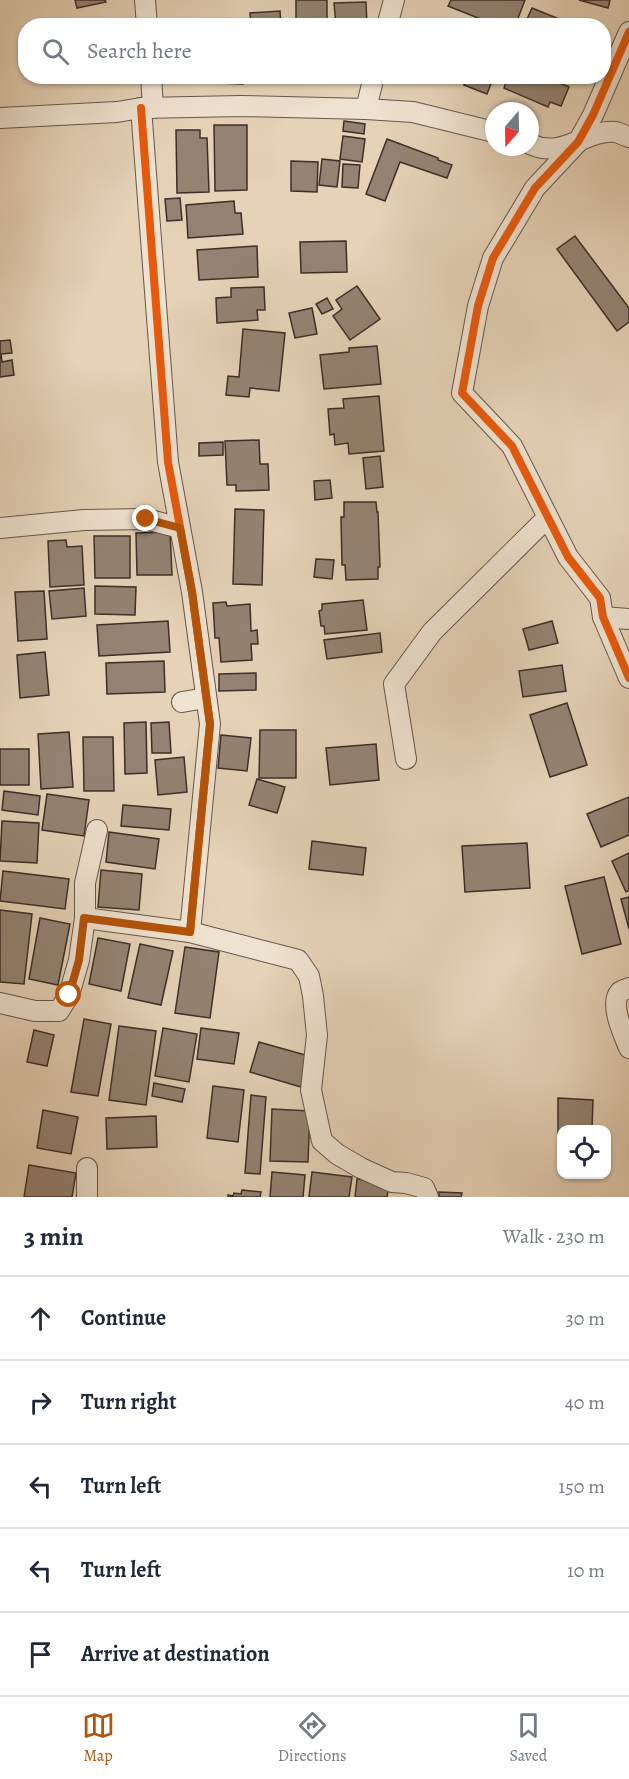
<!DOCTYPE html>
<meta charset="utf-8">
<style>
body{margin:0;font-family:Alegreya,serif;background:#f2f2f3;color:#1f2937}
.controls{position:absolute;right:18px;bottom:18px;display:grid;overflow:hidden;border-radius:12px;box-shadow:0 2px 4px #0004}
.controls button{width:54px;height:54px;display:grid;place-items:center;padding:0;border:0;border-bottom:2px solid #e0e1e3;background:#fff;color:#1f2937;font:30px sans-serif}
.compass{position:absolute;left:485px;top:102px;width:54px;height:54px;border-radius:50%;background:#fff;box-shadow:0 2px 4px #0004;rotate:200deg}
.stop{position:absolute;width:18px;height:18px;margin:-14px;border:4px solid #b45309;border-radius:50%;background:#fff}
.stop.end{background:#b45309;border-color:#fff;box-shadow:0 2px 6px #0008}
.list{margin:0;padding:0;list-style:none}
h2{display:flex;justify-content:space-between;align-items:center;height:78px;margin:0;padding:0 24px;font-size:26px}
h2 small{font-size:20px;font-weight:400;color:#747a83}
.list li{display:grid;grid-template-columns:39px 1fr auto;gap:18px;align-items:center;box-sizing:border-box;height:84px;padding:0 24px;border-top:2px solid #e0e1e3}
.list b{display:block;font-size:22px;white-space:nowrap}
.list em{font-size:20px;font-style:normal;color:#747a83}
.icon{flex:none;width:33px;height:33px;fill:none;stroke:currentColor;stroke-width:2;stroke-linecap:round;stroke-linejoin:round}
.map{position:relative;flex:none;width:629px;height:1197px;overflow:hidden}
.search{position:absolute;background:#fff;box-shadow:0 2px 4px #0004;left:18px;right:18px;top:18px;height:66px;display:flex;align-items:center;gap:15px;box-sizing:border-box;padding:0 21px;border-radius:24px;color:#747a83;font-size:22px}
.sheet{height:498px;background:#fff}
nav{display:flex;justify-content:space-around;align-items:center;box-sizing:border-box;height:84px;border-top:2px solid #e0e1e3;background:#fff;font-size:16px;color:#747a83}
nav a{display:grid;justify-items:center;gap:3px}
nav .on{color:#b45309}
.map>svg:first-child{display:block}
</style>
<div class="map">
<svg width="629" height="1197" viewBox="0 0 629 1197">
<rect width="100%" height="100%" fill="#e5d2b7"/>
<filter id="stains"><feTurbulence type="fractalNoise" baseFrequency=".00333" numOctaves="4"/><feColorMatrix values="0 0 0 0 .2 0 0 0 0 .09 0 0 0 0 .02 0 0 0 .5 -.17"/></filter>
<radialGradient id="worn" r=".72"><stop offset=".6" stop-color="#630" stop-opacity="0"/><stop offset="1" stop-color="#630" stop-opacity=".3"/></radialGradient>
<g fill="#948373" stroke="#3c2e29" stroke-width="1.5">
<polygon points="75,0 105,0 106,2 77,8"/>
<rect x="296" y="0" width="31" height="26"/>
<polygon points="451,0 525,0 515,26 498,26 448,6"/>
<polygon points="579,0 610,0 608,8"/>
<polygon points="366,2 367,26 336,26 334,3"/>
<polygon points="532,8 574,25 573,26 524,26"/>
<polygon points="280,11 281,26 251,26 250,13"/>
<polygon points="166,76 243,76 243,84 165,81"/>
<polygon points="254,76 284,76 285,82 254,83"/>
<polygon points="468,76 494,76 487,94 464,85"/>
<polygon points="508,76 563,76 560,83 569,87 561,106 550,102 548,107 504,88"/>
<polygon points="344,121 365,124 364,134 343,131"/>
<polygon points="214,125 247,125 247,190 215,191"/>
<polygon points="176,130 200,130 200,138 207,138 209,192 177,193"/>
<polygon points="343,136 365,139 362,162 340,159"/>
<polygon points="387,139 438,158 438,160 452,165 447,178 400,162 385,201 366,194"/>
<polygon points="322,159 340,161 337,187 319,185"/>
<polygon points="291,161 318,162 317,192 291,191"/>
<polygon points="343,164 360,165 358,188 342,187"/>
<polygon points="180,198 182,220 167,221 165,199"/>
<polygon points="234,201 235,213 241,213 243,234 188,238 186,205"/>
<polygon points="575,236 629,308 629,322 617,331 557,249"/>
<polygon points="346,241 347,272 301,273 300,242"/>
<polygon points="257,246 258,277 199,280 197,250"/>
<polygon points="357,286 380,319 350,340 333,316 342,309 336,300"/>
<polygon points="264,287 265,310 257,310 258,320 217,323 216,298 231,297 231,288"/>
<polygon points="327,298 333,309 322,314 316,304"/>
<polygon points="312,308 317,334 295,338 289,313"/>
<polygon points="243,329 285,333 279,391 250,388 249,397 226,395 228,376 239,377"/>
<polygon points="10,340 12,353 1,354 2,362 12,360 14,375 0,377 0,341"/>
<polygon points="377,346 381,384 324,389 320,355 349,352 349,348"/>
<polygon points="379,396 384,451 349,454 348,443 335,445 334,434 330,435 328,409 344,408 343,399"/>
<polygon points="259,440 260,464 268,464 269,490 236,491 236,485 227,485 225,441"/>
<polygon points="223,442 223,455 199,456 199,443"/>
<polygon points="380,456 383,487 366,489 363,458"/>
<polygon points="330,480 332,498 315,500 314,481"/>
<polygon points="344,502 376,502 377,512 378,512 380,567 378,567 378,579 346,580 345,565 342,565 341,517 344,517"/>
<polygon points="235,509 264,510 262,585 233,584"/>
<polygon points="170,532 172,575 137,575 136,533"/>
<polygon points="94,536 130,536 130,578 95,578"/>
<polygon points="66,540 67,547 82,546 84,585 50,587 48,541"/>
<polygon points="316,559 334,560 332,579 314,577"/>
<polygon points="95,586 136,587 135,615 95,614"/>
<polygon points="84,588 86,616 52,619 49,591"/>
<polygon points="44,591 47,639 18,641 15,592"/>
<polygon points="363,600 367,630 325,634 324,626 321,626 319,611 322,610 322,604"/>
<polygon points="226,602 227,606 250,604 251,631 257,630 258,644 251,644 252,660 221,662 219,638 215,638 213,603"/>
<polygon points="168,621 170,652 99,656 97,625"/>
<polygon points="552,621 558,643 529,650 523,629"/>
<polygon points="380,633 382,652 327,659 324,640"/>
<polygon points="45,652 49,695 20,698 17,655"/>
<polygon points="164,661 165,692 107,694 106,663"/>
<polygon points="562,665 566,691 523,697 519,671"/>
<polygon points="256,673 256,690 219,691 219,674"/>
<polygon points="567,703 587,765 550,777 530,715"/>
<polygon points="146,722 147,773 125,774 124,723"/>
<polygon points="169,722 171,753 152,753 151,723"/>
<polygon points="260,730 296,730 296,778 259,778"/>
<polygon points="69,732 73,787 41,789 38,734"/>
<polygon points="221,735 251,738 247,771 218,768"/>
<polygon points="83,737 113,737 114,791 84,791"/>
<polygon points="376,744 379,780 330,785 326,748"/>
<rect x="0" y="749" width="29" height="36"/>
<polygon points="184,757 187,792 158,795 155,760"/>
<polygon points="257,779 285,787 277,813 249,805"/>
<polygon points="4,791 40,796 38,815 2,810"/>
<polygon points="47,794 89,800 84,836 42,830"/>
<polygon points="629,797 629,835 601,847 587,814"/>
<polygon points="123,805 171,809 169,830 121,826"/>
<polygon points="2,821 39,823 37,863 0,861"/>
<polygon points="109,832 159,839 155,869 106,862"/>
<polygon points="312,841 366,848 363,875 309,869"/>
<polygon points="527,843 530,888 465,892 462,846"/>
<polygon points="629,853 629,890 626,892 612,861"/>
<polygon points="101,870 142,874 139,910 98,907"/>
<polygon points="3,871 69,879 65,909 0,901"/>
<polygon points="604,877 621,944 582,954 565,886"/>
<polygon points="629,897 629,929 621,899"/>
<polygon points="0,910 32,914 24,984 0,982"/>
<polygon points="40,918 70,924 58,985 29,979"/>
<polygon points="98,938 130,944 121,991 89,984"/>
<polygon points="140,944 173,951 161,1005 128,998"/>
<polygon points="185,947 219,952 210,1018 175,1013"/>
<polygon points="84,1019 111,1024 98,1096 71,1092"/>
<polygon points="119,1026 156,1031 146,1105 109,1100"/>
<polygon points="163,1028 197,1034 189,1082 155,1076"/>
<polygon points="201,1028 239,1033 234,1064 197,1059"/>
<polygon points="34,1030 54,1035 47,1066 27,1062"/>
<polygon points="259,1042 309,1056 301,1087 250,1072"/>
<polygon points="154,1083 185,1089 182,1102 152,1096"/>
<polygon points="213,1086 244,1090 238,1142 207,1138"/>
<polygon points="251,1095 266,1097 260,1174 245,1173"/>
<polygon points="558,1098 593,1100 592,1130 562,1130 562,1137 558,1137"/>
<polygon points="272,1109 310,1111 308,1162 270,1161"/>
<polygon points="43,1110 78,1117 71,1154 37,1148"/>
<polygon points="156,1116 157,1147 107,1149 106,1118"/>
<polygon points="29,1165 76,1173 72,1197 24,1197"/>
<polygon points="272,1172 305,1175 303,1197 270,1197"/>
<polygon points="312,1172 352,1177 349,1197 309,1197"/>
<polygon points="357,1179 389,1183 387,1197 355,1197"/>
<polygon points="242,1190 261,1192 260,1197 228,1197 228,1195 233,1196 234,1193 241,1194"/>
<polygon points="439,1192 462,1193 461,1197 439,1197"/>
</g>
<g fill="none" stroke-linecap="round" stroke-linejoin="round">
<defs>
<g id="minor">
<polyline points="145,0 147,26"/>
<polyline points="387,26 394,0"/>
<polyline points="629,32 593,115 578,142 535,188 493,258 478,306 462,393 512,446 568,557 600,598 603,617 629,678"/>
<polyline points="151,76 153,108"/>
<polyline points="141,108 168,462 192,592 210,724 190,932"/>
<polyline points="366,109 374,76"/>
<polyline points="0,118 117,112 141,108 241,106 366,109 413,112 494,132"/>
<path d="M 530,144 C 564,160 584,129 616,132 C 620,133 625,136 629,137"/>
<polyline points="0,528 84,520 146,519 180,528"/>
<polyline points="603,617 629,619"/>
<polyline points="182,702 206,698"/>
<polyline points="406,759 394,684 432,632 547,518"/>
<polyline points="85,918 190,932 298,960 309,976 313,996 317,1035 311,1090 322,1141 337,1154 361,1168 392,1182 406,1183 424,1188 428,1197"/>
<path d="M 629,988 C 626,989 623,990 620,992 C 609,1004 624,1035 629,1048"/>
<polyline points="0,1003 35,1011 59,1011 69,995 79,960 85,918 85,883 97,830"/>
<polyline points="87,1168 87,1197"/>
</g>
</defs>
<use href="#minor" stroke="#66574c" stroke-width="22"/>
<use href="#minor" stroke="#eee2d0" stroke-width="20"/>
<defs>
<g id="cycleway">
<polyline points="629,32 593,115 578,142 535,188 493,258 478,306 462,393 512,446 568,557 600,598 603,617 629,678"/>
<polyline points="141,108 168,462 192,592 210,724 190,932"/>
</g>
</defs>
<use href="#cycleway" stroke="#eee2d0" stroke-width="11"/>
<use href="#cycleway" stroke="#e8590c" stroke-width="8"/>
</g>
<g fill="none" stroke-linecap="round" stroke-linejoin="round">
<polyline stroke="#b45309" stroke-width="8" points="69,995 79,960 84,918 190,932 210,724 192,592 180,528 146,519"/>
</g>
<rect width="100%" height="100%" filter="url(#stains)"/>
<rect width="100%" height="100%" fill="url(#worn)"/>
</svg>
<div class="controls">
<button><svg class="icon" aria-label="locate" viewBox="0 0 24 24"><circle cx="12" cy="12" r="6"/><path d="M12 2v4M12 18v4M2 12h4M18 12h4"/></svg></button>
</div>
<svg class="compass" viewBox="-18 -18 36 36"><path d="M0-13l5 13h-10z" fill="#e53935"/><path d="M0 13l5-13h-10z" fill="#747a83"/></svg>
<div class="stop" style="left:69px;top:995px"></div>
<div class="stop end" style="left:146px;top:519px"></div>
<div class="search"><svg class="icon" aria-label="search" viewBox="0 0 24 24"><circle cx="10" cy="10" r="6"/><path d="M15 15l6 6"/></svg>Search here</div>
</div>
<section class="sheet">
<h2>3 min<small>Walk · 230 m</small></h2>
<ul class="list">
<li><svg class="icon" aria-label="ahead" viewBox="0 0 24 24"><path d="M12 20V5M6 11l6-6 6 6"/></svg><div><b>Continue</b></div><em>30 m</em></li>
<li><svg class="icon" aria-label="right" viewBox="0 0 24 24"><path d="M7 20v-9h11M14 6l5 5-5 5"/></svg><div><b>Turn right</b></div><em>40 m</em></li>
<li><svg class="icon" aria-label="left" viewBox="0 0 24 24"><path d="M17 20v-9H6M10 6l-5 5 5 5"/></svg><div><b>Turn left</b></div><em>150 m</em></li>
<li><svg class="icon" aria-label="left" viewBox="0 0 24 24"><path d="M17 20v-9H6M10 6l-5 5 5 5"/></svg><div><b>Turn left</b></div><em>10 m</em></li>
<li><svg class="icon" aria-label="arrive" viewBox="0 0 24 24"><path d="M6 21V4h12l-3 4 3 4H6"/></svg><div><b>Arrive at destination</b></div></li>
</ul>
</section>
<nav>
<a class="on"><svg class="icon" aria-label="map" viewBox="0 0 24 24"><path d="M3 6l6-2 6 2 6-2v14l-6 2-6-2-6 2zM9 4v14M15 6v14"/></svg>Map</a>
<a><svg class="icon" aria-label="directions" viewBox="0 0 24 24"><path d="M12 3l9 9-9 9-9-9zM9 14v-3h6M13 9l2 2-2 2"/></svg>Directions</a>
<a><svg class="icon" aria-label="saved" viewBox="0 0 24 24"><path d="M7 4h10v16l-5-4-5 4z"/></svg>Saved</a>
</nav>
